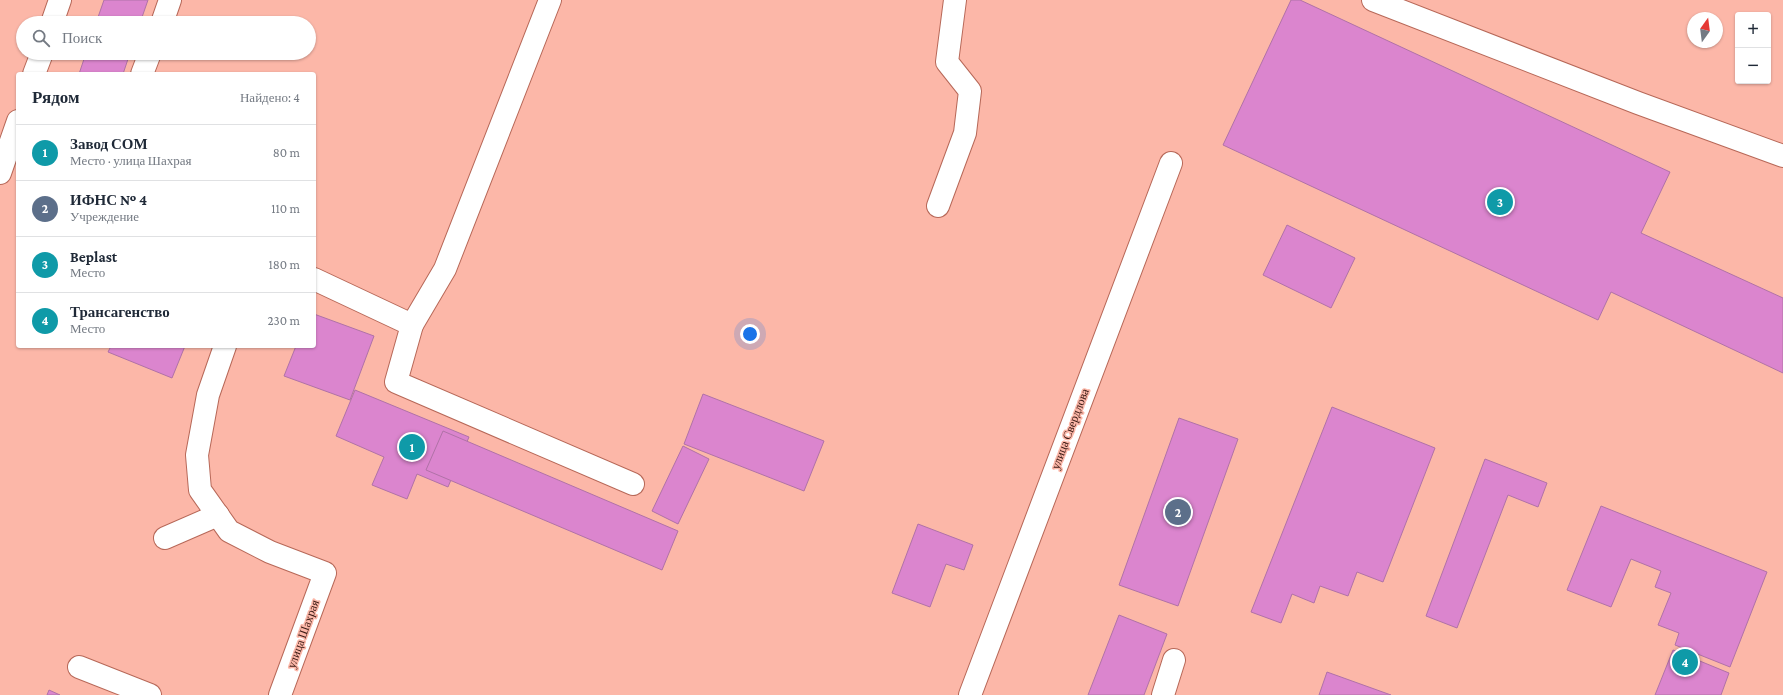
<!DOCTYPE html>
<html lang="ru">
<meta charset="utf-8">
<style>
body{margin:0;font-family:"Crimson Pro",serif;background:#f2f2f3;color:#1f2937}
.controls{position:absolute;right:12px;top:12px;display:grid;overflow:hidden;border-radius:4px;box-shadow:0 1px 3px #0004}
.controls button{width:36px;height:36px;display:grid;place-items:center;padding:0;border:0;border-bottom:1px solid #e0e1e3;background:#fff;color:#1f2937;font:20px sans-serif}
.compass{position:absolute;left:1687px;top:12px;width:36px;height:36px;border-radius:50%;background:#fff;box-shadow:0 1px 3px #0004;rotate:14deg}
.you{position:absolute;left:750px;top:334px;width:14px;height:14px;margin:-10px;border:3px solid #fff;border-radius:50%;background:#1a73e8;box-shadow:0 0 0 6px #1a73e833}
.badge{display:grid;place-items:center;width:26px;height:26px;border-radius:50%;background:#d93025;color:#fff;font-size:13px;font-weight:700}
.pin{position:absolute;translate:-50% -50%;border:2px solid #fff;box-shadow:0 1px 4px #0006}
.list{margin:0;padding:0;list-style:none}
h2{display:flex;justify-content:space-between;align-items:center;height:52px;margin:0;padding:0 16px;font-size:17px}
h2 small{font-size:13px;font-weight:400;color:#747a83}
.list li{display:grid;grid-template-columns:26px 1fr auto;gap:12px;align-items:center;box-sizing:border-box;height:56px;padding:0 16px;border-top:1px solid #e0e1e3}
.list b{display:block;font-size:15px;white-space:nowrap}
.list p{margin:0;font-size:13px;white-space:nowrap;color:#747a83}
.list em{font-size:13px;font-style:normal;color:#747a83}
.icon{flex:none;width:22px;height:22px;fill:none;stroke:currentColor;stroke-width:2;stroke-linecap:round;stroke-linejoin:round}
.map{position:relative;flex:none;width:1783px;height:695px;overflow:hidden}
.search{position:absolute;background:#fff;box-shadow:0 1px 3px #0004;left:16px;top:16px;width:300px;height:44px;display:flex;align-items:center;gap:10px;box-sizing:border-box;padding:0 14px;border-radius:22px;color:#747a83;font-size:15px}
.panel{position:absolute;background:#fff;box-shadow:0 1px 3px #0004;left:16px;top:72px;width:300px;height:276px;border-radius:4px}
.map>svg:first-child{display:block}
</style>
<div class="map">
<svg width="1783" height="695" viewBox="0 0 1783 695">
<rect width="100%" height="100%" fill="#fcb7a8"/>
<g fill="#db85ce" stroke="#b072a7">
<polygon points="104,0 148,0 140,23 96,23"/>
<polygon points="1291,0 1300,0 1670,172 1641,233 1783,298 1783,373 1611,292 1598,320 1223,145"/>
<polygon points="86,53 130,53 123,74 79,74"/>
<polygon points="1287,225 1355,258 1331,308 1263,275"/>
<polygon points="314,314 374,336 350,400 284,376 296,346 314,346"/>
<polygon points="111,346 185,346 172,378 108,352"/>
<polygon points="355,390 469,437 448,487 417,474 407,499 372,485 384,457 336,436"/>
<polygon points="703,394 824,441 804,491 684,444"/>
<polygon points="1332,407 1435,448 1383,582 1357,572 1348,596 1320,586 1314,603 1292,594 1281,623 1251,612"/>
<polygon points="1179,418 1238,439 1178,606 1119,585"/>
<polygon points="443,431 678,531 662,570 426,470"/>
<polygon points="683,446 709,459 678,524 652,511"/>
<polygon points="1485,459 1547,483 1538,507 1508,495 1457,628 1426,616"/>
<polygon points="1601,506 1767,572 1730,667 1675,645 1679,633 1658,625 1671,593 1655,587 1661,571 1631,559 1611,607 1567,590"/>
<polygon points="918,524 973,545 964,570 946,564 930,607 892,593"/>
<polygon points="1119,615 1167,634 1144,695 1088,695"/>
<polygon points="1673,650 1729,673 1721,695 1655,695"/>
<polygon points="1327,672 1391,695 1319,695"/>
<polygon points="49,690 60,695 47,695"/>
</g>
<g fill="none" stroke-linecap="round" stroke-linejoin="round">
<defs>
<g id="minor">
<polyline points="1373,0 1638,103 1783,156"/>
<polyline points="52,23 60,0"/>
<polyline points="162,23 170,0"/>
<polyline points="34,74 42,53"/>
<polyline points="142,74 150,53"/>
<polyline points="0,173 18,121"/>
<polyline points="938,206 965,133 970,91 947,62 955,0"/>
<polyline points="314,279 412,325 396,382 633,484"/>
<polyline points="412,325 445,269 550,0"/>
<polyline points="225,346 208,395 197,455 200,490 229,531 270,552 325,573 280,695"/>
<polyline points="165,538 218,515"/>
<polyline points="79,667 150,695"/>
<polyline points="970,695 1171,163"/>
<polyline points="1163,695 1174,660"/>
</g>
</defs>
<use href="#minor" stroke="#b76858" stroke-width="24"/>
<use href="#minor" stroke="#fff" stroke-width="22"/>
</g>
<g text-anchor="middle" stroke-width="3" stroke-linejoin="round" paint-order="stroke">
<g font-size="12" fill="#3b1b15" stroke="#fcb7a8">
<text transform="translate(1070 429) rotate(-69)" y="4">улица Свердлова</text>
<text transform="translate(303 634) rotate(-70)" y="4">улица Шахрая</text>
</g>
</g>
</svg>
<div class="controls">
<button>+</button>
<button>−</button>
</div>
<svg class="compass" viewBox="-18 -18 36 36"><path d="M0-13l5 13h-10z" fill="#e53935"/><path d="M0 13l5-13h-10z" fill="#747a83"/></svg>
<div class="you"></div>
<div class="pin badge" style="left:412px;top:447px;background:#0f9aa8">1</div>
<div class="pin badge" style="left:1178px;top:512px;background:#5c6f8a">2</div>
<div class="pin badge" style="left:1500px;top:202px;background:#0f9aa8">3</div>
<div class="pin badge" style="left:1685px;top:662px;background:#0f9aa8">4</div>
<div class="search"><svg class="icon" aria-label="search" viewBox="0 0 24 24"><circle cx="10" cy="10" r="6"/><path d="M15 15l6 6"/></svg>Поиск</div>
<section class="panel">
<h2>Рядом<small>Найдено: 4</small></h2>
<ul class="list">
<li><span class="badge" style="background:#0f9aa8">1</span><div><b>Завод СОМ</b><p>Место · улица Шахрая</p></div><em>80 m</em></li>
<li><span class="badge" style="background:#5c6f8a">2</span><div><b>ИФНС № 4</b><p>Учреждение</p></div><em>110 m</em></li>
<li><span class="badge" style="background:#0f9aa8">3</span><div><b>Beplast</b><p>Место</p></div><em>180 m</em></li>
<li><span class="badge" style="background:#0f9aa8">4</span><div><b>Трансагенство</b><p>Место</p></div><em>230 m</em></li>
</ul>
</section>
</div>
